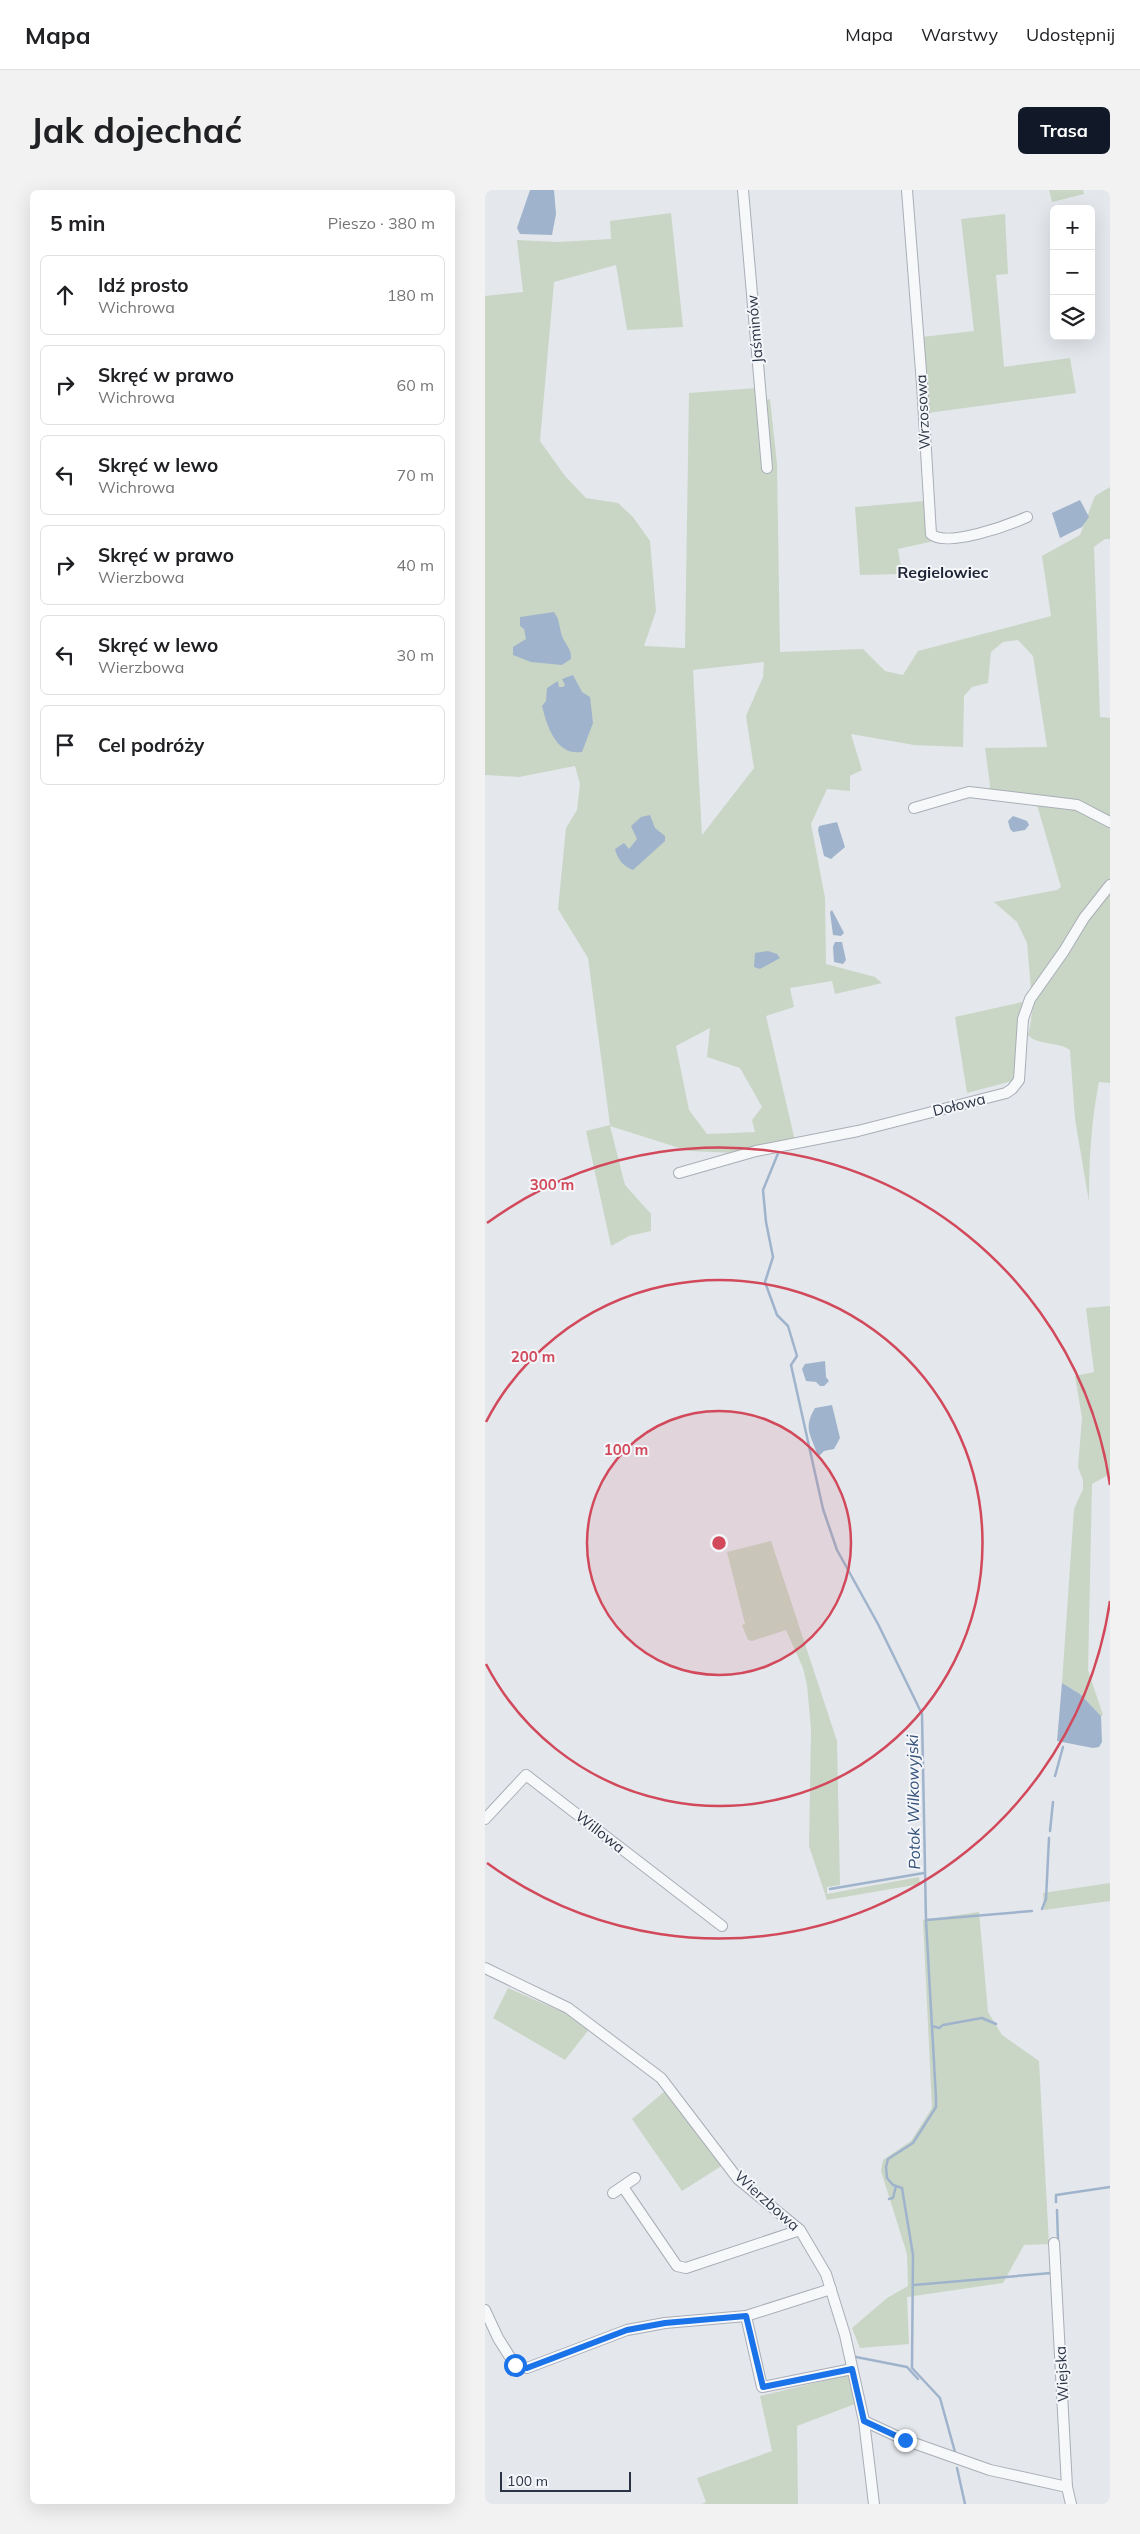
<!DOCTYPE html>
<html lang="pl">
<meta charset="utf-8">
<style>
body{margin:0;font-family:Mulish,sans-serif;background:#f2f2f2;color:#202124}
.controls{position:absolute;right:15px;top:15px;display:grid;overflow:hidden;border-radius:8px;box-shadow:0 5px 20px #0002}
.controls button{width:45px;height:45px;display:grid;place-items:center;padding:0;border:0;border-bottom:1px solid #e0e0e0;background:#fff;color:#202124;font:25px sans-serif}
.scale{position:absolute;left:15px;bottom:12px;width:131px;box-sizing:border-box;padding-left:5px;border:2px solid #2b3445;border-top:0;font-size:14px;line-height:18px;white-space:nowrap;color:#2b3445;-webkit-text-stroke:4px #f4f6f9;paint-order:stroke}
.stop{position:absolute;width:15px;height:15px;margin:-11px;border:4px solid #1a73e8;border-radius:50%;background:#fff}
.stop.end{background:#1a73e8;border-color:#fff;box-shadow:0 1px 5px #0008}
.list{margin:0;padding:0;list-style:none}
h2{display:flex;justify-content:space-between;align-items:center;height:65px;margin:0;padding:0 20px;font-size:21px}
h2 small{font-size:16px;font-weight:400;color:#757577}
.list li{display:grid;grid-template-columns:32px 1fr auto;gap:15px;align-items:center;box-sizing:border-box;height:80px;margin:0 10px 10px;padding:0 10px;border:1px solid #e0e0e0;border-radius:8px}
.list b{display:block;font-size:19px;white-space:nowrap}
.list p{margin:0;font-size:16px;white-space:nowrap;color:#757577}
.list em{font-size:16px;font-style:normal;color:#757577}
.icon{flex:none;width:28px;height:28px;fill:none;stroke:currentColor;stroke-width:2;stroke-linecap:round;stroke-linejoin:round}
.map{position:relative;flex:none;width:625px;height:2314px;overflow:hidden;border-radius:8px}
header{display:flex;align-items:center;gap:30px;box-sizing:border-box;height:70px;padding:0 25px;background:#fff;border-bottom:1px solid #e0e0e0}
header strong{font-size:24px}
nav{display:flex;gap:28px;margin-inline-start:auto;font-size:18px}
.intro{display:flex;align-items:center;justify-content:space-between;box-sizing:border-box;height:120px;padding:0 30px}
h1{margin:0;font-size:35px}
.button{padding:12px 22px;border-radius:8px;background:#111827;color:#fff;font-size:18px;font-weight:700}
main{display:flex;gap:30px;padding:0 30px}
aside{flex:1;background:#fff;border-radius:8px;box-shadow:0 5px 20px #0002}
.map>svg:first-child{display:block}
</style>
<header>
<strong>Mapa</strong>
<nav><a>Mapa</a><a>Warstwy</a><a>Udostępnij</a></nav>
</header>
<div class="intro"><h1>Jak dojechać</h1><a class="button">Trasa</a></div>
<main>
<aside>
<h2>5 min<small>Pieszo · 380 m</small></h2>
<ul class="list">
<li><svg class="icon" aria-label="ahead" viewBox="0 0 24 24"><path d="M12 20V5M6 11l6-6 6 6"/></svg><div><b>Idź prosto</b><p>Wichrowa</p></div><em>180 m</em></li>
<li><svg class="icon" aria-label="right" viewBox="0 0 24 24"><path d="M7 20v-9h11M14 6l5 5-5 5"/></svg><div><b>Skręć w prawo</b><p>Wichrowa</p></div><em>60 m</em></li>
<li><svg class="icon" aria-label="left" viewBox="0 0 24 24"><path d="M17 20v-9H6M10 6l-5 5 5 5"/></svg><div><b>Skręć w lewo</b><p>Wichrowa</p></div><em>70 m</em></li>
<li><svg class="icon" aria-label="right" viewBox="0 0 24 24"><path d="M7 20v-9h11M14 6l5 5-5 5"/></svg><div><b>Skręć w prawo</b><p>Wierzbowa</p></div><em>40 m</em></li>
<li><svg class="icon" aria-label="left" viewBox="0 0 24 24"><path d="M17 20v-9H6M10 6l-5 5 5 5"/></svg><div><b>Skręć w lewo</b><p>Wierzbowa</p></div><em>30 m</em></li>
<li><svg class="icon" aria-label="arrive" viewBox="0 0 24 24"><path d="M6 21V4h12l-3 4 3 4H6"/></svg><div><b>Cel podróży</b></div></li>
</ul>
</aside>
<div class="map">
<svg width="625" height="2314" viewBox="0 0 625 2314">
<rect width="100%" height="100%" fill="#e4e7ec"/>
<g fill="#c9d6c5" fill-rule="evenodd">
<polygon points="564,0 598,0 599,4 567,12"/>
<path d="M 186,23 L 198,137 L 142,140 L 131,75 L 69,92 L 55,251 L 80,286 L 101,308 L 133,313 L 148,327 L 165,351 L 171,421 L 159,456 L 200,458 L 204,203 L 272,198 L 281,210 L 285,209 L 292,274 L 295,462 L 378,459 L 400,481 L 418,485 L 433,461 L 566,426 L 557,366 L 595,345 L 610,306 L 625,297 L 625,349 L 620,349 L 609,357 L 615,527 L 625,528 L 625,893 L 614,892 C 606,932 604,971 604,1012 L 590,929 L 585,860 C 573,851 553,856 543,845 C 548,828 545,810 560,797 L 546,799 L 542,753 L 532,732 L 509,712 L 572,700 L 576,697 L 552,615 L 504,608 L 505,595 L 500,558 L 562,557 L 548,466 L 533,450 L 518,452 L 506,462 L 503,493 L 487,497 L 479,506 L 478,557 L 429,555 L 366,544 L 377,580 L 365,586 L 365,601 L 342,599 L 326,634 L 340,708 L 341,774 L 390,787 L 397,793 L 350,804 L 347,791 L 305,798 L 309,817 L 281,826 L 310,951 L 273,964 L 204,961 L 125,936 L 140,995 L 166,1024 L 166,1041 L 144,1046 L 126,1056 L 101,941 L 125,935 L 103,768 L 73,719 L 81,638 L 92,620 L 95,594 L 90,576 L 34,587 L 0,585 L 0,106 L 38,102 L 32,50 L 73,52 L 126,49 L 125,31 ZM 279,472 L 278,487 L 261,526 L 269,578 L 217,645 L 208,480 ZM 225,838 L 222,867 L 255,878 L 277,917 L 267,930 L 270,942 L 222,944 L 204,920 L 191,856 Z"/>
<polygon points="520,24 523,84 511,85 519,177 585,168 591,203 443,223 437,147 489,141 476,29"/>
<polygon points="440,311 449,351 413,359 417,384 375,385 370,317"/>
<polygon points="537,812 530,880 527,891 482,903 470,827"/>
<polygon points="625,1116 625,1284 607,1294 603,1480 618,1525 616,1526 595,1504 577,1493 589,1319 598,1299 598,1290 593,1277 597,1228 590,1186 609,1182 601,1118"/>
<polygon points="286,1351 352,1551 355,1695 342,1697 342,1704 434,1687 435,1694 342,1710 324,1656 326,1539 322,1495 318,1478 301,1440 267,1451 263,1450 257,1435 260,1434 242,1362"/>
<polygon points="625,1693 625,1711 559,1720 558,1703"/>
<polygon points="494,1722 503,1822 517,1845 554,1871 564,2054 539,2055 518,2093 422,2107 424,2154 375,2158 367,2138 402,2108 423,2096 422,2064 396,1981 398,1970 426,1951 447,1918 438,1730"/>
<polygon points="23,1798 80,1823 105,1838 80,1870 8,1828"/>
<polygon points="180,1901 238,1975 197,2001 147,1929"/>
<polygon points="363,2185 370,2214 312,2236 313,2314 217,2314 221,2312 212,2288 287,2261 275,2206"/>
</g>
<g fill="#9fb4cc">
<polygon points="45,0 69,0 71,24 67,45 35,44 32,38"/>
<polygon points="595,310 604,327 597,337 575,348 567,323"/>
<path d="M 69,422 C 75,430 74,437 77,446 C 80,454 87,459 86,469 L 77,475 L 46,472 L 28,465 L 28,457 L 41,449 L 39,439 L 35,436 L 35,427 Z"/>
<path d="M 88,485 L 97,502 L 105,507 L 108,533 L 97,562 C 71,566 62,536 57,516 L 61,511 L 62,498 L 73,491 L 74,497 L 78,497 L 80,495 L 77,489 Z"/>
<path d="M 165,625 L 170,638 L 180,646 L 180,651 L 148,680 C 138,676 133,670 130,659 L 139,653 L 144,659 L 152,649 L 146,636 L 156,627 Z"/>
<polygon points="528,626 542,631 544,635 540,640 528,642 525,639 523,631"/>
<polygon points="352,632 360,657 346,669 339,666 333,640 334,636"/>
<polygon points="347,720 359,743 356,746 348,745 345,722"/>
<polygon points="350,752 357,752 361,770 358,774 349,772 348,757"/>
<polygon points="283,761 292,764 295,768 275,779 269,777 270,763"/>
<polygon points="340,1171 341,1187 344,1191 339,1196 335,1196 331,1192 321,1191 317,1179 320,1174"/>
<path d="M 347,1215 L 355,1248 L 349,1259 L 339,1261 L 333,1267 C 327,1245 317,1240 330,1218 Z"/>
<polygon points="577,1493 595,1504 616,1526 617,1552 614,1557 608,1558 572,1551"/>
</g>
<g fill="none" stroke-linecap="round" stroke-linejoin="round">
<g stroke="#9fb4cc" stroke-width="2.5">
<polyline points="294,961 278,1000 281,1032 288,1067 280,1092 292,1125 303,1136 312,1166 306,1175 338,1319 352,1360 393,1434 437,1524 441,1730 451,1908 451,1917 428,1953 403,1969 401,1977 402,1988 408,1995 417,1998 428,2065 427,2178 455,2208 470,2262"/>
<polyline points="570,1586 578,1557"/>
<polyline points="565,1641 568,1612"/>
<polyline points="345,1699 439,1683"/>
<polyline points="557,1719 561,1709 564,1648"/>
<polyline points="441,1730 547,1721"/>
<polyline points="447,1836 454,1838 458,1835 497,1828 511,1834"/>
<polyline points="404,2009 408,2008 411,1996"/>
<polyline points="571,2012 571,2005 625,1997"/>
<polyline points="572,2020 573,2051"/>
<polyline points="429,2095 566,2083"/>
<polyline points="371,2167 422,2177 433,2189"/>
<polyline points="472,2278 480,2314"/>
</g>
<defs>
<g id="minor">
<polyline points="258,0 282,278"/>
<path d="M 422,0 L 437,194 L 446,344 C 462,358 524,335 542,327"/>
<polyline points="429,618 484,602 592,615 625,632"/>
<polyline points="194,983 271,961 373,941 521,903 527,899 534,890 538,829 545,809 579,761 599,728 625,695"/>
<polyline points="0,1629 41,1585 237,1736"/>
<polyline points="0,1778 83,1818 176,1888 253,1989 315,2040 341,2084 360,2145 379,2231 389,2314"/>
<polyline points="138,1997 192,2076 201,2078 315,2040"/>
<polyline points="128,2003 150,1988"/>
<polyline points="569,2053 582,2297 586,2314"/>
<polyline points="0,2120 13,2148 30,2175 42,2178 142,2140 180,2133 261,2126 346,2099"/>
<polyline points="261,2126 277,2197 367,2179"/>
<polyline points="379,2231 420,2250 505,2280 582,2297"/>
</g>
</defs>
<use href="#minor" stroke="#a9aeb7" stroke-width="12"/>
<use href="#minor" stroke="#f7f8fa" stroke-width="10"/>
</g>
<g fill="none" stroke-linecap="round" stroke-linejoin="round">
<polyline stroke="#1a73e8" stroke-width="6" points="30,2175 42,2178 142,2140 180,2133 261,2126 278,2197 367,2179 379,2231 420,2250"/>
</g>
<circle cx="234" cy="1353" r="132" fill="#d1495b" fill-opacity=".12"/>
<g fill="none" stroke="#d1495b" stroke-width="2.5">
<circle cx="234" cy="1353" r="132"/>
<path d="M1 1232A263 263 0 1 1 1 1474"/>
<path d="M625 1411A395 395 0 0 1 2 1673M2 1033A395 395 0 0 1 625 1295"/>
</g>
<g text-anchor="middle" stroke-width="4" stroke-linejoin="round" paint-order="stroke">
<g font-size="15" fill="#2b3445" stroke="#f4f6f9">
<text transform="translate(270 139) rotate(-95)" y="5">Jaśminów</text>
<text transform="translate(438 222) rotate(-93)" y="5">Wrzosowa</text>
<text transform="translate(474 915) rotate(-14)" y="5">Dołowa</text>
<text transform="translate(115 1642) rotate(38)" y="5">Willowa</text>
<text transform="translate(282 2011) rotate(42)" y="5">Wierzbowa</text>
<text transform="translate(577 2184) rotate(-93)" y="5">Wiejska</text>
</g>
<g font-size="16" font-weight="bold" fill="#1d2536" stroke="#f4f6f9">
<text x="458" y="388">Regielowiec</text>
</g>
<g font-size="16" font-style="italic" fill="#34527a" stroke="#f4f6f9">
<text transform="translate(428 1612) rotate(-91)" y="6">Potok Wilkowyjski</text>
</g>
</g>
<circle cx="234" cy="1353" r="8" fill="#d1495b" stroke="#f4f6f9" stroke-width="2.5"/>
<g font-size="15" text-anchor="middle" font-weight="bold" fill="#d1495b" stroke="#f4f6f9" stroke-width="4" stroke-linejoin="round" paint-order="stroke">
<text x="67" y="1000">300 m</text>
<text x="48" y="1172">200 m</text>
<text x="141" y="1265">100 m</text>
</g>
</svg>
<div class="controls">
<button>+</button>
<button>−</button>
<button><svg class="icon" aria-label="layers" viewBox="0 0 24 24"><path d="M12 4l9 5-9 5-9-5zM3 14l9 5 9-5"/></svg></button>
</div>
<div class="scale">100 m</div>
<div class="stop" style="left:30px;top:2175px"></div>
<div class="stop end" style="left:420px;top:2250px"></div>
</div>
</main>
